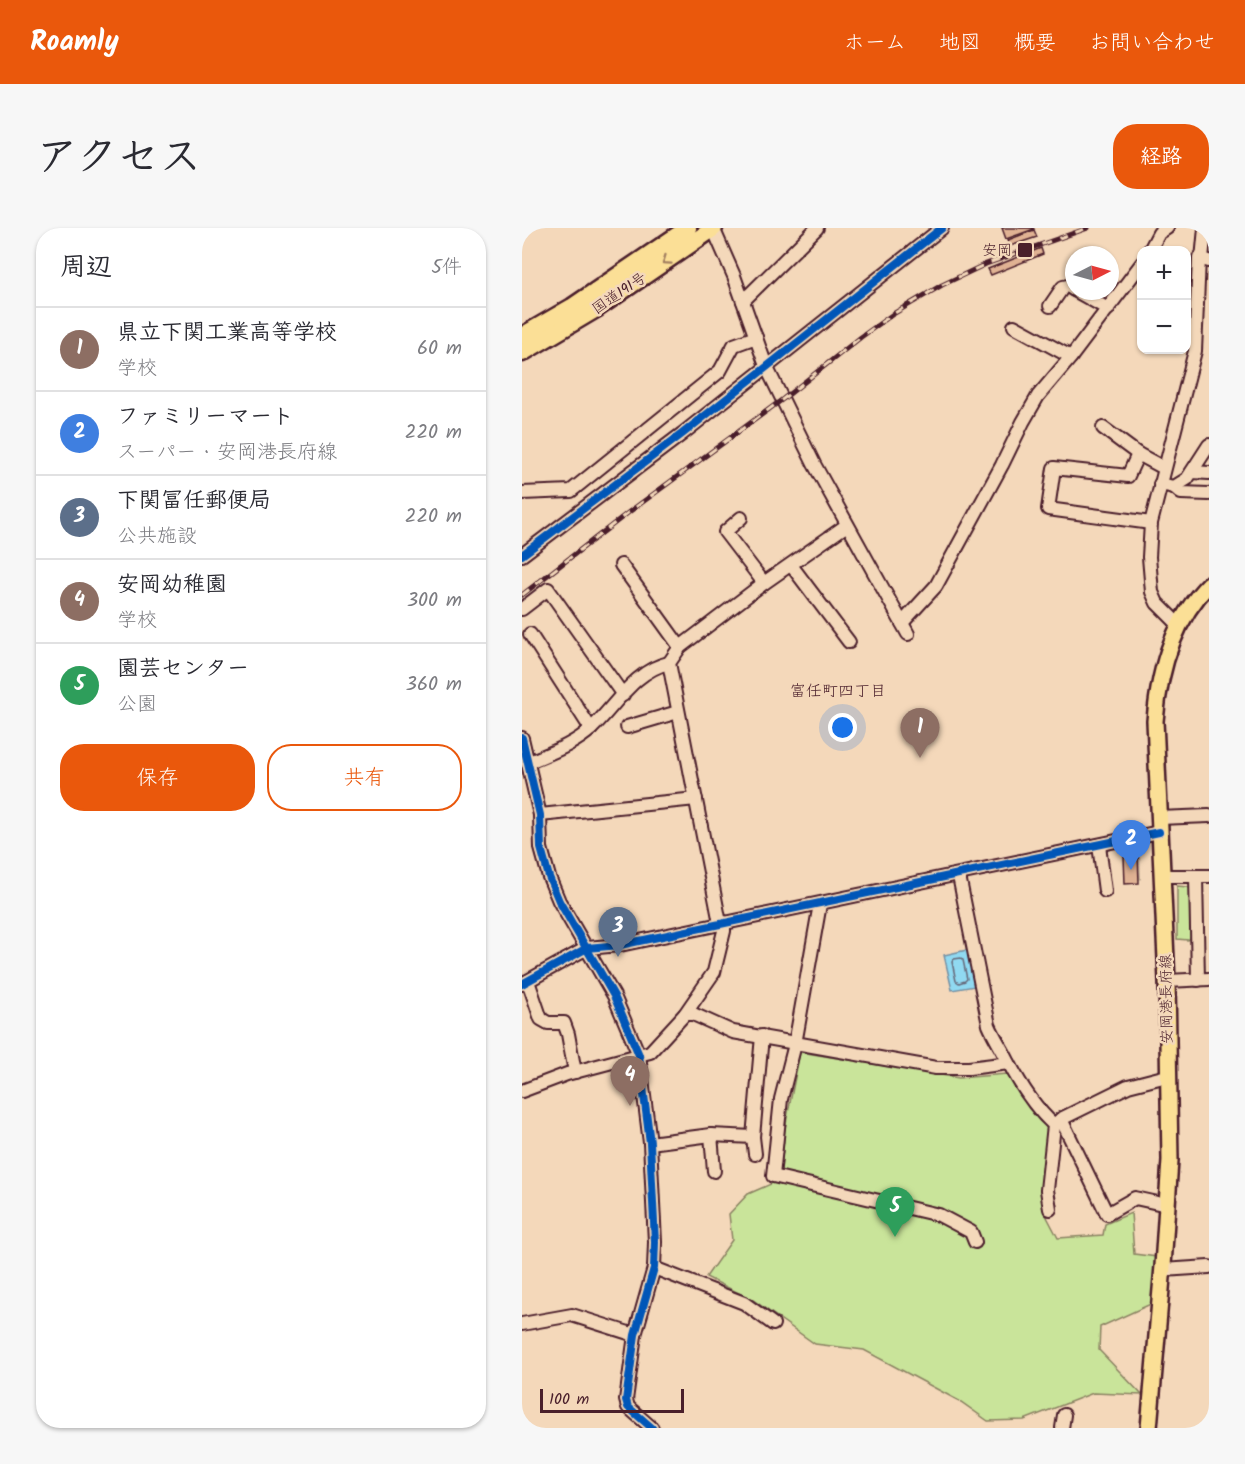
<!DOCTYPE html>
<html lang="ja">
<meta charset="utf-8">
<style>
body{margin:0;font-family:Kalam,"Klee One",sans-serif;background:#f7f7f7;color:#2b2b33}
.controls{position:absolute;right:18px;top:18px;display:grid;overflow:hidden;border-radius:12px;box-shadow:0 2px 4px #0004}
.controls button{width:54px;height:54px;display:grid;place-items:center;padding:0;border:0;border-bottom:2px solid #e1e1e2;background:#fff;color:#2b2b33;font:30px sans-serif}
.compass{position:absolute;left:543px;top:18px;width:54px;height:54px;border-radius:50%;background:#fff;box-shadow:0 2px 4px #0004;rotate:84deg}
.scale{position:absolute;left:18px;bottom:15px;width:144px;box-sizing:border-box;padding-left:6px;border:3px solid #4a1f2b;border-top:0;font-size:16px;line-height:21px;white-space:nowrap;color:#4a1f2b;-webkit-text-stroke:4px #f4d8ba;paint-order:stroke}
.you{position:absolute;left:321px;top:500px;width:21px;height:21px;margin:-15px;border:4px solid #fff;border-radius:50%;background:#1a73e8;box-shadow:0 0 0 9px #1a73e833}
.badge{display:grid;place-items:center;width:39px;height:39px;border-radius:50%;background:#ea580c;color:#fff;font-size:20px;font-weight:700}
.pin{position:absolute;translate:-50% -50px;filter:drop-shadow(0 2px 3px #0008)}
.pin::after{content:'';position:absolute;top:32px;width:21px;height:18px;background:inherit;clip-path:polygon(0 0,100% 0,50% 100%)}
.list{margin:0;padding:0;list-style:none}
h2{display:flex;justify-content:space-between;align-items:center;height:78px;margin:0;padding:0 24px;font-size:26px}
h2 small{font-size:20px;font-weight:400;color:#7c7c81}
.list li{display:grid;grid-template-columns:39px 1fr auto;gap:18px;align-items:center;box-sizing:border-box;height:84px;padding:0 24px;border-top:2px solid #e1e1e2}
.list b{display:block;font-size:22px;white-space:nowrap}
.list p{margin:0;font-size:20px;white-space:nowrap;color:#7c7c81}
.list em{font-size:20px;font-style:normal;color:#7c7c81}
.actions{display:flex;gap:12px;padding:18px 24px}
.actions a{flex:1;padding:14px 0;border:2px solid #ea580c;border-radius:24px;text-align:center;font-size:21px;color:#ea580c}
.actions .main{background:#ea580c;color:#fff}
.map{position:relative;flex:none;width:687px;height:1200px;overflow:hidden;border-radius:24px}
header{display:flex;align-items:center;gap:36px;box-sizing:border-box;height:84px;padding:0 30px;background:#ea580c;color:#fff}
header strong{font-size:28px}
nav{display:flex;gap:33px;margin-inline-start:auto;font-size:21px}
.intro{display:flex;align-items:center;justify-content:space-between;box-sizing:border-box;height:144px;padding:0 36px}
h1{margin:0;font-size:42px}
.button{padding:15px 27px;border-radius:24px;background:#ea580c;color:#fff;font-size:21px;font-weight:700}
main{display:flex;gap:36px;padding:0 36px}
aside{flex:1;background:#fff;border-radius:24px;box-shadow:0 2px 4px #0004}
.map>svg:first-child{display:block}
</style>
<header>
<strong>Roamly</strong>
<nav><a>ホーム</a><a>地図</a><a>概要</a><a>お問い合わせ</a></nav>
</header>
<div class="intro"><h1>アクセス</h1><a class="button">経路</a></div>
<main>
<aside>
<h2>周辺<small>5件</small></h2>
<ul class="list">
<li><span class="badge" style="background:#8d6e63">1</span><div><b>県立下関工業高等学校</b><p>学校</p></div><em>60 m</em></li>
<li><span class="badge" style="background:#3f7fe0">2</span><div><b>ファミリーマート</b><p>スーパー · 安岡港長府線</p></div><em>220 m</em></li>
<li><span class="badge" style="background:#5c6f8a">3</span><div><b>下関冨任郵便局</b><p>公共施設</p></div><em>220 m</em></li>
<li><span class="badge" style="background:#8d6e63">4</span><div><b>安岡幼稚園</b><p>学校</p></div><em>300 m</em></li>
<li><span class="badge" style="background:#2e9e5b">5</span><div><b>園芸センター</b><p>公園</p></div><em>360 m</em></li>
</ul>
<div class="actions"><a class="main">保存</a><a>共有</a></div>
</aside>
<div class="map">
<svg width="687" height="1200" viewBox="0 0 687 1200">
<rect width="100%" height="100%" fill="#f4d8ba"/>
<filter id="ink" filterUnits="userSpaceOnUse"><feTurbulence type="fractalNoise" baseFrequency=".0167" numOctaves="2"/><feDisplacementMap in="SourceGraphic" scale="12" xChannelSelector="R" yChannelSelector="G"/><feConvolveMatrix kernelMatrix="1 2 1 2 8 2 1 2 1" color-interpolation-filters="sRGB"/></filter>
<g filter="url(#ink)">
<g fill="#c9e49a" stroke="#8a8262" stroke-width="1.5">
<polygon points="655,658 666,659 670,662 670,708 666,712 655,711"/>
<polygon points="278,824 437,850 485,846 526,901 519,956 524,987 536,1010 581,1007 583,996 609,985 612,1026 635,1029 631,1075 578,1099 577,1122 620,1167 571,1165 502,1192 466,1193 439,1174 342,1122 293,1116 231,1072 184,1049 210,1012 207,986 226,966 249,956 259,942 263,900"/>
</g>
<polygon fill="#90d9f1" stroke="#748fa2" stroke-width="1.5" points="445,722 453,758 430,762 422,727"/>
<polygon fill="#0003" points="618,625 619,651 616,654 603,629 606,626"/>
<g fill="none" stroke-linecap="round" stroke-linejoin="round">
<polygon stroke="#66697a" stroke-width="1.5" points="439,730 441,732 445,751 443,753 437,755 434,753 430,734 432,731"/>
</g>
<g fill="#e0b293" stroke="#4a1f2b" stroke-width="1.5">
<polygon points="480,0 511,0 512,1 484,11"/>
<polygon points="512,2 515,9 488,18 486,12"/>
<polygon points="519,20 521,26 469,47 466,41"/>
<polygon points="616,627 617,655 603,656 602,628"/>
</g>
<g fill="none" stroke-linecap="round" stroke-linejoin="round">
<defs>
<g id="minor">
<polyline points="191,0 212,48 244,138 292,236 386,406"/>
<polyline points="628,22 637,5 645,0"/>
<polyline points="680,31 683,0"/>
<polyline points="554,63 586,81"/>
<polyline points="221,73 295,0"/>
<polyline points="528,78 541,59 546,58 552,62"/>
<polyline points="492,98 549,129"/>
<polyline points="581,200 616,226 642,240"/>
<polyline points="616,226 606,248 532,240 526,281 629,295"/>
<polyline points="670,244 687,245"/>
<polyline points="638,256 652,259 665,251 687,217"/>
<polyline points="652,259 659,265 687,266"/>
<polyline points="0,265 49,263 198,143 212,117 234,109"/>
<polyline points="219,290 203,304 242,355"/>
<polyline points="0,327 160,206 420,0"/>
<polyline points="99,337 158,419"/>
<polyline points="269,337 327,414"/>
<polyline points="0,381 26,361 101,467"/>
<polyline points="380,395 414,358 480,237 501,194 516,168 549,129 620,35"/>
<polyline points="657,397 635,375 630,364 627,329 629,295 673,123 677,30 687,33"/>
<polyline points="8,406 69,501"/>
<polyline points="105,499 156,484"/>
<polyline points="0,510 18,587 19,620 27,649 37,673 92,768 117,827 128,915 133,1014 132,1040 113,1107 104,1172 106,1179 130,1200"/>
<path d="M 5,535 C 28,525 52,517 70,500 C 94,477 113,442 147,435"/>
<polyline points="18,587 174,571"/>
<polyline points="637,590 687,588"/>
<polyline points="577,617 583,663"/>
<path d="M 437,648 L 467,797 C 473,811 481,822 487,835 C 499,858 512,879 532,897 L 525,962 L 528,981"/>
<polyline points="639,648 687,648"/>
<polyline points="674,648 676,752"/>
<polyline points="298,676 273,816 259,871 251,948 417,987 449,1004 453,1014"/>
<polyline points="198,695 147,435 158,419 242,355 325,297"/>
<polyline points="6,753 19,791 26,795 42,795 46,806 53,844"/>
<polyline points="645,753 687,751"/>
<polyline points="0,756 65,720 98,717 637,604"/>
<polyline points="163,786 171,786 211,804 414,840 447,840 487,835"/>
<polyline points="0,863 45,846 128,824 163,786 192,744 202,703 202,694"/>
<polyline points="539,891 606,858 645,848"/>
<polyline points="532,897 539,891 585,986 613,970 645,977"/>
<polyline points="189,907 192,943"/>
<polyline points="128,915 189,907 231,909"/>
<polyline points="233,926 231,909 240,808"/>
<polyline points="132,1040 222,1075 251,1096"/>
<polyline points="641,1042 687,1039"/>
<polyline points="0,1096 50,1087 113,1107"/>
<polyline points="540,1200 542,1187"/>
</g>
<path id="major" d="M 627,1200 L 641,1038 L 648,932 L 645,753 L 633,493 C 637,443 651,392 687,356"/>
<g id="highway">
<polyline points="0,108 50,79 166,0"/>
<polyline points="0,125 74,81 192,0"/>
</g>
</defs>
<use href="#minor" stroke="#4a1f2b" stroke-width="16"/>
<use href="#major" stroke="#4a1f2b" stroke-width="20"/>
<use href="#highway" stroke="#4a1f2b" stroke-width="21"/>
<use href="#minor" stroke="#f4d8ba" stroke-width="12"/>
<use href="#major" stroke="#fbdf96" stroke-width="15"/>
<use href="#highway" stroke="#fbdf96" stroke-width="16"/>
<defs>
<polyline id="rail" points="0,367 107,284 261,171 339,109 371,86 420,57 464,36 566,0"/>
</defs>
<use href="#rail" stroke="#4a1f2b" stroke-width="5"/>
<use href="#rail" stroke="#f4d8ba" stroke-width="3" stroke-dasharray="9" stroke-linecap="butt"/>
<defs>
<g id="cycleway">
<polyline points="0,327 160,206 420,0"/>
<polyline points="0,510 18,587 19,620 27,649 37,673 92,768 117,827 128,915 133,1014 132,1040 113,1107 104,1172 106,1179 130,1200"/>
<polyline points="0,756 65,720 98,717 637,604"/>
</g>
</defs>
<use href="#cycleway" stroke="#f4d8ba" stroke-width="11"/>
<use href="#cycleway" stroke="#0057b8" stroke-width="8"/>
</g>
<defs><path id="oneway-chevron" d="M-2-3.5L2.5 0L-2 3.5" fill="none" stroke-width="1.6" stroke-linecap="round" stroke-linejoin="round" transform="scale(1.5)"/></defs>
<use stroke="#a27f60" href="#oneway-chevron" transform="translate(144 33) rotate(145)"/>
</g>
<rect fill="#4a1f2b" stroke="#f4d8ba" stroke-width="2" x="495" y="14" width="16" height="16" rx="3"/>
<g text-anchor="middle" stroke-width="5" stroke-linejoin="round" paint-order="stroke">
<g font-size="15" fill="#4a1f2b" stroke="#f4d8ba" text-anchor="end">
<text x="490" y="27">安岡</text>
</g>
<g font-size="15" fill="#4a1f2b" stroke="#f4d8ba">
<text transform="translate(97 65) rotate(-34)" y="5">国道191号</text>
<text transform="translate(644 771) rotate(-91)" y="5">安岡港長府線</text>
</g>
<g font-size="16" fill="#4a1f2b" stroke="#f4d8ba">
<text x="316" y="468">富任町四丁目</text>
</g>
</g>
</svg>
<div class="controls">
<button>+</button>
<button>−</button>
</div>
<svg class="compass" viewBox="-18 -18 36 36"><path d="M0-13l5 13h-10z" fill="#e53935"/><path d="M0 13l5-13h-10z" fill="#7c7c81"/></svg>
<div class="scale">100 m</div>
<div class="you"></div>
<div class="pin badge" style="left:398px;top:530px;background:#8d6e63">1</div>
<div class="pin badge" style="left:609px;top:642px;background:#3f7fe0">2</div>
<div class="pin badge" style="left:96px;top:729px;background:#5c6f8a">3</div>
<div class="pin badge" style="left:108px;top:878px;background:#8d6e63">4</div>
<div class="pin badge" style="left:373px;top:1009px;background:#2e9e5b">5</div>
</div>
</main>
